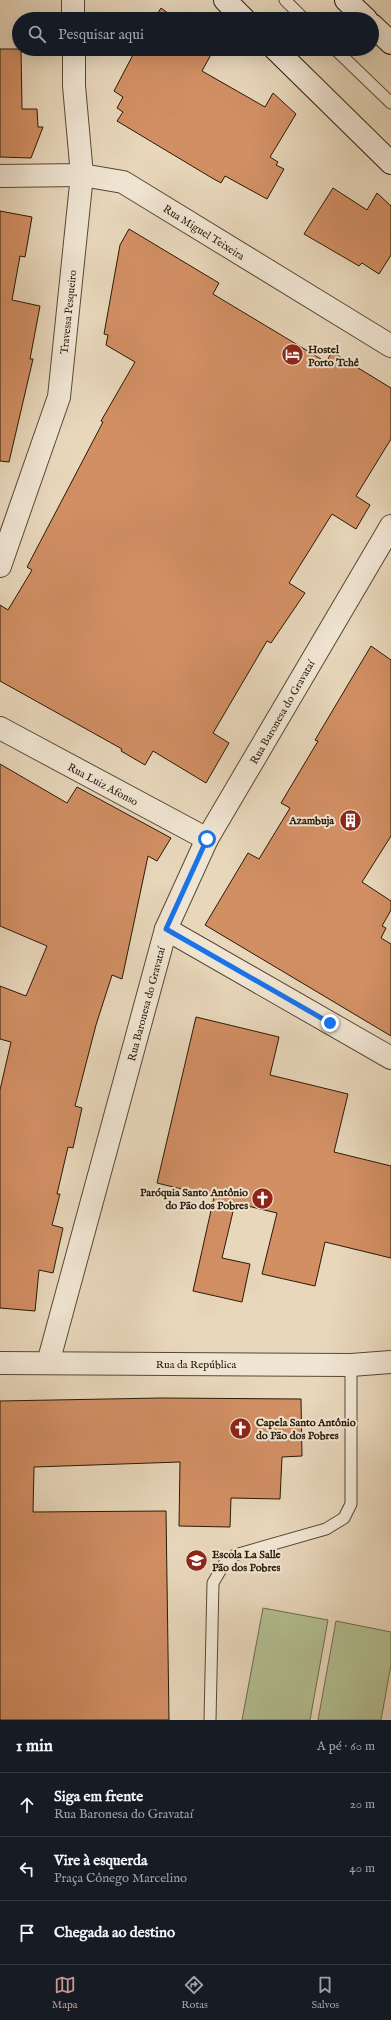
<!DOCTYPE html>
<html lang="pt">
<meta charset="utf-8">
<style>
body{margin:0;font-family:"IM FELL English",serif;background:#20242c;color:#f1f3f6}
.stop{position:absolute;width:12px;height:12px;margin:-9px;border:3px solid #1a73e8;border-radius:50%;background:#fff}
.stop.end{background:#1a73e8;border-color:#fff;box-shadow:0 1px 4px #0008}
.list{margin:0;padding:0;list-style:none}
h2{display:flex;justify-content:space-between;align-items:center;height:52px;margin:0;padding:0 16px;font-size:17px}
h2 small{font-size:13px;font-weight:400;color:#9ea1a6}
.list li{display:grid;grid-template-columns:26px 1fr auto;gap:12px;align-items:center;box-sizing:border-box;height:64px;padding:0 16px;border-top:1px solid #363941}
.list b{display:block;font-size:15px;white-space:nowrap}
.list p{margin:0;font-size:13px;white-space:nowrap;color:#9ea1a6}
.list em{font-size:13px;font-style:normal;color:#9ea1a6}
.icon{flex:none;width:22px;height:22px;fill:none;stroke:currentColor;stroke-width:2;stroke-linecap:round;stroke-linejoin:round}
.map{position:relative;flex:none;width:391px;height:1720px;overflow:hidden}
.search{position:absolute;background:#171b24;box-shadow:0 4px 16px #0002;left:12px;right:12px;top:12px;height:44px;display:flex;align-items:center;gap:10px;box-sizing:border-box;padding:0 14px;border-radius:22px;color:#9ea1a6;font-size:15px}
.sheet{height:244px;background:#171b24}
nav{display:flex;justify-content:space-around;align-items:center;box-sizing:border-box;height:56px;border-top:1px solid #363941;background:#171b24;font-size:11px;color:#9ea1a6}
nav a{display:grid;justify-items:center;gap:2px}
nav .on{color:#c59692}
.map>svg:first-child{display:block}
</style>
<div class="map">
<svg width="391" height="1720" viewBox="0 0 391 1720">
<rect width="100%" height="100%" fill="#e8d7bb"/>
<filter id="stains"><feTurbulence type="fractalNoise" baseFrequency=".005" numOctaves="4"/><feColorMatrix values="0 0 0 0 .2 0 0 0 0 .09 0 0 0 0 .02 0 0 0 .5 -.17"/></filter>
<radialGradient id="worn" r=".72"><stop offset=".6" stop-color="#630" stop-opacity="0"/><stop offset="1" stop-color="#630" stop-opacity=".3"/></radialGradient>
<g fill="#b3bf92" stroke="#6e6c4c">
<polygon points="263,1608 328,1620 310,1720 242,1720"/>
<polygon points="336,1621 391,1632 391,1665 381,1720 318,1720"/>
</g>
<g fill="#d28f64" stroke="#291a07">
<polygon points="161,8 176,19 154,19"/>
<polygon points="0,49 21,49 22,109 37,109 38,127 43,127 31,158 0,157"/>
<polygon points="136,49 214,49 202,71 265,107 273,93 296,114 270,157 278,162 276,165 284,169 267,199 225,176 221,183 212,178 117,121 123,112 117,108 123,97 114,91"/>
<polygon points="333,188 367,210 377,193 391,206 391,255 379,274 362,263 359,266 304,234"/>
<polygon points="0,211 32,217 25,257 20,256 12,300 40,306 30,359 33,359 9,462 0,461"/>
<polygon points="129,229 219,283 213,294 326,362 332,352 391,388 391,439 356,496 370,505 356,529 332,514 289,583 305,593 271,643 267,641 213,733 229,743 206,783 153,751 145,765 121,751 122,749 0,681 0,605 8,610 32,570 27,567 103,422 101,421 135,362 106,345 108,335 104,334 120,245"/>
<polygon points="371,646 391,660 391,836 362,882 391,901 391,910 382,926 386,928 381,938 391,944 391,1036 205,925 248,853 259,859 290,808 281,803 318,741 315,740"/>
<polygon points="0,764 67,803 77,787 171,838 157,861 148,856 122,979 112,975 96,1025 75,1106 82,1108 73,1148 68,1147 57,1194 60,1194 52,1225 63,1228 53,1273 39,1270 35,1311 0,1308 0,1090 11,1042 0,1039 0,986 26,996 47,946 0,926"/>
<polygon points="196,1017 279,1037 270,1075 348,1094 334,1152 391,1166 391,1258 325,1242 315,1286 262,1274 277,1213 235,1203 222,1258 250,1264 242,1302 193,1291 214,1197 157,1183"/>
<polygon points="160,1398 301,1399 302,1456 282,1457 280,1499 231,1498 230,1527 179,1526 180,1462 34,1467 33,1512 166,1511 169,1720 0,1720 0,1401"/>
</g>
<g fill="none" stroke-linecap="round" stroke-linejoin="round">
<defs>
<g id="service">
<polyline points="285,0 304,19"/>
<polyline points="335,49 391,103"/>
<polyline points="210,1720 213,1583 224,1564 235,1555 326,1529 344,1518 351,1504 351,1365"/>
</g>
<g id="minor">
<polyline points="0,566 59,397 82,175 123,182 391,346"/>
<polyline points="0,728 207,839"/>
<polyline points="166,929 391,1058"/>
<polyline points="0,1363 351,1365 391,1362"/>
<polyline points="48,1363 166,929 207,839 391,526"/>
</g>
<g id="tertiary">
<polyline points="73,0 73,19"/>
<polyline points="0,176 82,175 74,86 74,49"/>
</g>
<g id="secondary">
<polyline points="225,0 244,19"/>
<polyline points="346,0 366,19"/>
<polyline points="372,25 391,43"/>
<polyline points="275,49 391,163"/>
</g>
</defs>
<use href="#service" stroke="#594934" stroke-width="13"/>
<use href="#minor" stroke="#594934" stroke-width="24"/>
<use href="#tertiary" stroke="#594934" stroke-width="24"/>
<use href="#secondary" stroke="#291a07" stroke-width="24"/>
<use href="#service" stroke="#f0e5d3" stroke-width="11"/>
<use href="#minor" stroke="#f0e5d3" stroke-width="22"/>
<use href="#tertiary" stroke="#f0e5d3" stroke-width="22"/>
<use href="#secondary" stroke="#f0e5d3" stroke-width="22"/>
</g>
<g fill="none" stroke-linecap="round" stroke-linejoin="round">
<polyline stroke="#1a73e8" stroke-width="5" points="207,839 166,929 330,1023"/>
</g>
<defs>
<symbol id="hotel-disc" viewBox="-11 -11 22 22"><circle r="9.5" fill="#8f2418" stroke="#f0e5d3"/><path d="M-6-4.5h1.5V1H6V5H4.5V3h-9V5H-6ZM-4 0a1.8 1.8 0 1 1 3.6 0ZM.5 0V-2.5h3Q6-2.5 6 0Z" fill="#fff"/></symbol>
<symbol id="building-disc" viewBox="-11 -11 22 22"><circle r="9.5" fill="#8f2418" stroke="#f0e5d3"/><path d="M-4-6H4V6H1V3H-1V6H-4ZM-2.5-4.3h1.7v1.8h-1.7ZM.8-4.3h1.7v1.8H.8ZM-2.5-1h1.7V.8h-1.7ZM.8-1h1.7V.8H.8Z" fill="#fff"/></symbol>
<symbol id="church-disc" viewBox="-11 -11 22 22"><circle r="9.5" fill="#8f2418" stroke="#f0e5d3"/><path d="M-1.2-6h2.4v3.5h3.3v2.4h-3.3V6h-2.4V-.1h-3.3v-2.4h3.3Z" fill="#fff"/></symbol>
<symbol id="school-disc" viewBox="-11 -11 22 22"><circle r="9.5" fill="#8f2418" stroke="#f0e5d3"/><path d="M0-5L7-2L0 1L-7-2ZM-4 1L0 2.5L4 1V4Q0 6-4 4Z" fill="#fff"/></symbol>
</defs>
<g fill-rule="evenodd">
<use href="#hotel-disc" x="280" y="342" width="25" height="25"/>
<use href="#building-disc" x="338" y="808" width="25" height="25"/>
<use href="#church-disc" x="250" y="1186" width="25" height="25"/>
<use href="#church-disc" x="228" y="1416" width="25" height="25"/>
<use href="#school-disc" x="184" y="1548" width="25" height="25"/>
</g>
<g text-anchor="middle" stroke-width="4" stroke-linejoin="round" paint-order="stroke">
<g font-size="11" fill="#291a07" stroke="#f0e5d3">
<text transform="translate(204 232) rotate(32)" y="4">Rua Miguel Teixeira</text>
<text transform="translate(68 312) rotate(-84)" y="4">Travessa Pesqueiro</text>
<text transform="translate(282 712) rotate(-60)" y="4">Rua Baronesa do Gravataí</text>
<text transform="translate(103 784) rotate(28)" y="4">Rua Luiz Afonso</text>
<text transform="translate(146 1004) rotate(-75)" y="4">Rua Baronesa do Gravataí</text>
<text x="196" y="1368">Rua da República</text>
</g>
<g font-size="11" font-weight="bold" fill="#291a07" stroke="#f0e5d3" text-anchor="start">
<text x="308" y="353">Hostel<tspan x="308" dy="13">Porto Tchê</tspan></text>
<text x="334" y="824" text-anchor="end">Azambuja</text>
<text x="248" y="1196" text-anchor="end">Paróquia Santo Antônio<tspan x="248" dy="13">do Pão dos Pobres</tspan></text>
<text x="256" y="1426">Capela Santo Antônio<tspan x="256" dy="13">do Pão dos Pobres</tspan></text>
<text x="212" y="1558">Escola La Salle<tspan x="212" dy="13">Pão dos Pobres</tspan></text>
</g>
</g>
<rect width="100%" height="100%" filter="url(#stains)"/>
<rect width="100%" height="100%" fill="url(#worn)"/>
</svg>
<div class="stop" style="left:207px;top:839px"></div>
<div class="stop end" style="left:330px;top:1023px"></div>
<div class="search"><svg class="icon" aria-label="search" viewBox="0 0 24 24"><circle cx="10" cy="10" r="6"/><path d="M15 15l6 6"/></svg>Pesquisar aqui</div>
</div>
<section class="sheet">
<h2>1 min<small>A pé · 60 m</small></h2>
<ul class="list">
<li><svg class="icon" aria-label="ahead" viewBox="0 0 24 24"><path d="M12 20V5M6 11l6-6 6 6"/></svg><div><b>Siga em frente</b><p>Rua Baronesa do Gravataí</p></div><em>20 m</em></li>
<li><svg class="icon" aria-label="left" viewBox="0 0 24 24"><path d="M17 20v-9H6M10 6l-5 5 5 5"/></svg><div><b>Vire à esquerda</b><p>Praça Cônego Marcelino</p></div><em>40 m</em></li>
<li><svg class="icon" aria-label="arrive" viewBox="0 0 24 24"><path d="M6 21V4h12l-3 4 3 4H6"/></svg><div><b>Chegada ao destino</b></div></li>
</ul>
</section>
<nav>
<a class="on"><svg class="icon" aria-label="map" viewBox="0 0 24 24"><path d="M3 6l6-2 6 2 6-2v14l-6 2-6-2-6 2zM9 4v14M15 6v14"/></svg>Mapa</a>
<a><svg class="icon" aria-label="directions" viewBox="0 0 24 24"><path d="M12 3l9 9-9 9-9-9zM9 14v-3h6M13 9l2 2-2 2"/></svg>Rotas</a>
<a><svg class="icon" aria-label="saved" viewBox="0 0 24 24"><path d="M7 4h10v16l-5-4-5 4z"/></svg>Salvos</a>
</nav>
